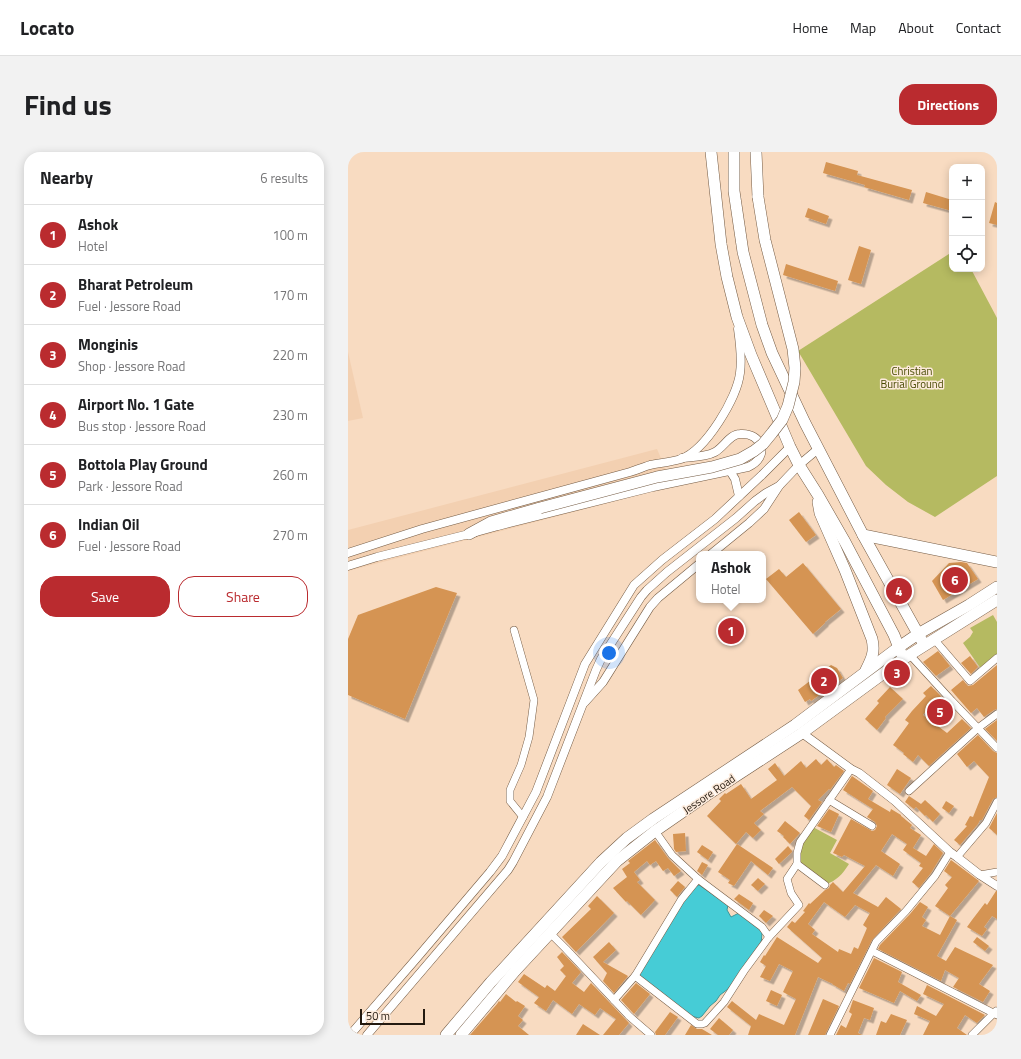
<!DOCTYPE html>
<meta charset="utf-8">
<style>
body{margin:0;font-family:"Titillium Web",sans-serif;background:#f2f2f2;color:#202124}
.controls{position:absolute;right:12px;top:12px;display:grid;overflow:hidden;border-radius:8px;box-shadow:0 2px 10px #0003}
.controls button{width:36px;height:36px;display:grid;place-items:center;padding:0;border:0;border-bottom:1px solid #e0e0e0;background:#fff;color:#202124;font:20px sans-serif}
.scale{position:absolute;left:12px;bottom:10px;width:65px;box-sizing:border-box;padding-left:4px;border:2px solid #241a10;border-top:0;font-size:11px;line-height:14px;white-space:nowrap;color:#241a10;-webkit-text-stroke:3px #fceadb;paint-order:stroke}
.you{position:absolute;left:261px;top:501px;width:14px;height:14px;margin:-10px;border:3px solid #fff;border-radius:50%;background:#1a73e8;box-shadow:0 0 0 6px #1a73e833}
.badge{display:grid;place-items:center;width:26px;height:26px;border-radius:50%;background:#ba2b2f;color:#fff;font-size:13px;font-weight:700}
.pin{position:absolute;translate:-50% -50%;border:2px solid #fff;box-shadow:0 1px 4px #0006}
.popup{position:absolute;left:348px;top:399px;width:70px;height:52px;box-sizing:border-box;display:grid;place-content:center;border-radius:8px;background:#fff;filter:drop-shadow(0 1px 3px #0005);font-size:13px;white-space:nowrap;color:#757577}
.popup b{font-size:15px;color:#202124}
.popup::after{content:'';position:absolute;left:50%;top:100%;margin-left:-8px;border:8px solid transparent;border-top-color:#fff}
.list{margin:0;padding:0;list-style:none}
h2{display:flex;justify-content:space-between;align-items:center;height:52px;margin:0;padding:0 16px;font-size:17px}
h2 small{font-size:13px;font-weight:400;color:#757577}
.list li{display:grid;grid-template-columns:26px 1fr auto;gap:12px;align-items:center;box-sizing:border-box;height:60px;padding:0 16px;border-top:1px solid #e0e0e0}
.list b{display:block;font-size:15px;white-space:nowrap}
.list p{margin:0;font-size:13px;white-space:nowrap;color:#757577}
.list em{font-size:13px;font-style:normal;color:#757577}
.actions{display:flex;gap:8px;padding:12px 16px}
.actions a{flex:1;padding:9px 0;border:1px solid #ba2b2f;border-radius:16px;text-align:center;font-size:14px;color:#ba2b2f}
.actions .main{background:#ba2b2f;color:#fff}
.icon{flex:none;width:22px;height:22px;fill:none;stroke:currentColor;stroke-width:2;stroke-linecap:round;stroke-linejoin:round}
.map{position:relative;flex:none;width:649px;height:883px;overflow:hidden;border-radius:16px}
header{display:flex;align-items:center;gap:24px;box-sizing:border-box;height:56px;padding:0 20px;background:#fff;border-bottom:1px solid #e0e0e0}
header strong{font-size:19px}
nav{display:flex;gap:22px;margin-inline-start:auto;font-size:14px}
.intro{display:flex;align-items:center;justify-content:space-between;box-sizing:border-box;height:96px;padding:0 24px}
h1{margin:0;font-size:28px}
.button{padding:10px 18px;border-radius:16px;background:#ba2b2f;color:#fff;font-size:14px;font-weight:700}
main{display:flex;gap:24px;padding:0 24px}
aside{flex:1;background:#fff;border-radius:16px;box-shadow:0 2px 10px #0003}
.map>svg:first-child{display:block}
</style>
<header>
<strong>Locato</strong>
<nav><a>Home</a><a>Map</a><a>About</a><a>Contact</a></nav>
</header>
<div class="intro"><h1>Find us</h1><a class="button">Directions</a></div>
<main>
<aside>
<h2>Nearby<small>6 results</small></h2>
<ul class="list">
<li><span class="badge">1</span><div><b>Ashok</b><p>Hotel</p></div><em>100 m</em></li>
<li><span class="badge">2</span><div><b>Bharat Petroleum</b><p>Fuel · Jessore Road</p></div><em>170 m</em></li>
<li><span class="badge">3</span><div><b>Monginis</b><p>Shop · Jessore Road</p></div><em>220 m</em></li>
<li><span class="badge">4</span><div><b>Airport No. 1 Gate</b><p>Bus stop · Jessore Road</p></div><em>230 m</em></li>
<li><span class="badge">5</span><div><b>Bottola Play Ground</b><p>Park · Jessore Road</p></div><em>260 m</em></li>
<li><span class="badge">6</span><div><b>Indian Oil</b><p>Fuel · Jessore Road</p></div><em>270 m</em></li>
</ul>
<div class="actions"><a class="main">Save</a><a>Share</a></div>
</aside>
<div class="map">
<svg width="649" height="883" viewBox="0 0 649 883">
<defs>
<filter id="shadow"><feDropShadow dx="3.5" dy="3.5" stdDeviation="0" flood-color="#0004"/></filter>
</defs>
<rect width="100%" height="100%" fill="#f8dbc1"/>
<g fill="#f3d0b1">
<polygon points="0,200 15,266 0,269"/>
<polygon points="309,297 325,334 0,419 0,378"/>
</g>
<g fill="#b5ba61">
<polygon points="604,100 604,117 623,117 649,166 649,324 587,365 560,350 538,333 518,314 450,199"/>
<polygon points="645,463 649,470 649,506 633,517 615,491 622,485 625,480 622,476"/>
<polygon points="594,546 606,559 591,573 578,562"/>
<path d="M 463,674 L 489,688 L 482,701 L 501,712 C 494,723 489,728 477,733 L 449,712 L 451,694 Z"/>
</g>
<polygon fill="#46ccd6" stroke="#3c979b" points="351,733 380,753 379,758 383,765 391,761 410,775 414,781 413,792 380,837 372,843 368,849 362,854 354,864 351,866 343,864 290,824 290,818 345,736"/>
<g fill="#d59452" fill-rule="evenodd" filter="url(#shadow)">
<polygon points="478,10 510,19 509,23 564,38 561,48 516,35 517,33 475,21"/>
<polygon points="578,40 604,48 604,59 575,51"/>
<polygon points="647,50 649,51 649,73 641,71"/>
<polygon points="460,56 481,64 478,72 457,65"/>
<polygon points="511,94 523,98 513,132 500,128"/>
<polygon points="438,112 490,129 487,139 435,123"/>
<polygon points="451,360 468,383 458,390 441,368"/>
<polygon points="613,410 619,411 630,427 595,448 584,429 601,411"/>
<polygon points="455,411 493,457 477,470 477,471 465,482 418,427 431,417 438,425"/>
<polygon points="88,435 109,441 57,567 0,543 0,487 10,463"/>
<polygon points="590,499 602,514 588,524 575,510"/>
<polygon points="622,504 630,515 623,522 613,511"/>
<polygon points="483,513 489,516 495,526 463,549 462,547 457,550 450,538"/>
<polygon points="649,513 649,557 646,558 636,565 629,556 623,561 603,538 615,528 620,534 625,533"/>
<polygon points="583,534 593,544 578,559 575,563 599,581 614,567 623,576 581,614 570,603 565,610 555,602 556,601 545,593 561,571 557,568 564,559 578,544 575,541"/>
<polygon points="542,535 555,547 537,565 538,566 529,578 517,567 531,551 529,549"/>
<polygon points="649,568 649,589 637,577"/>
<polygon points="630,583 645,599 649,601 649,645 645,647 634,668 632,668 630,672 612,693 606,688 619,674 617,673 622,664 625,665 641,625 626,609 619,615 609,602"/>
<polygon points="468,607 473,613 479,607 486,615 488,613 496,619 482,638 481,637 470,648 474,650 461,668 456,664 463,654 444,635 412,659 416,662 406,671 413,678 405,686 398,680 388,692 359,664 373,649 371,647 377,641 378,642 393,632 403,647 429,628 420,617 427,611 436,624 453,609 458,616"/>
<polygon points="549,617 563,626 552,642 539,633"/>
<path d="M 504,624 L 525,639 L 520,647 L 542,660 L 543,657 L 553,663 L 553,664 L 564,673 L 562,676 L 573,683 L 565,696 L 578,704 L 586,692 L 595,701 L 583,721 L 571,736 L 564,730 L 575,716 L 571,714 L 573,711 L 555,698 L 559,692 L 544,682 L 533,699 L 552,712 L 545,724 L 528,713 L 505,741 L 530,755 L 538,745 L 553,757 L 524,788 L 502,832 L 500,831 L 496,839 L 484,832 L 485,832 L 470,825 L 447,883 L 400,883 L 403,874 L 379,855 L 384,849 L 408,868 L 411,862 L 436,873 L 448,847 L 435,840 L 445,819 L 431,812 L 422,829 L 412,825 L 418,814 L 412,810 L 416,803 L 417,804 L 429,785 L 470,811 L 474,806 L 439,775 L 444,769 L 447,771 L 457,760 L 455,759 L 461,751 L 462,752 L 477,738 L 481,736 L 482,733 L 485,730 L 495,740 L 517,714 L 496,703 L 494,705 L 485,701 L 503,667 L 524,679 L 527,678 L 529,674 L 527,670 L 519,665 L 525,657 L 495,638 ZM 476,750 L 497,765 L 507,753 L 522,761 L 515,773 L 519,776 L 510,797 L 506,795 L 503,802 L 491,797 L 490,800 L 464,782 L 467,778 L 460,772 Z"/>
<polygon points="561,644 573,652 577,648 592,662 585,670 578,663 577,664 568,655 566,657 557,650"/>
<polygon points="598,649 606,654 601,661 594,656"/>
<polygon points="481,657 491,662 483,680 469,674"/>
<polygon points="649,661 649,683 641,676"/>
<polygon points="437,669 452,681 442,692 435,685 436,684 429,679"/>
<polygon points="337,681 338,699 328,700 326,697 325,682"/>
<polygon points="307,688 320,706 333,719 326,724 320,716 315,719 308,709 302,713 299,709 286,720 292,728 289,730 307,748 293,763 279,749 278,750 265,736 279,725 274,717 282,711 280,709"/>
<polygon points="389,692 425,716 420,723 403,709 386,734 380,731 382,728 370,720"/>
<polygon points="354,693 365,700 360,708 349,700"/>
<polygon points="440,694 444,699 444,700 431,712 427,707"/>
<polygon points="603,708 631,729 602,764 587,754 600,736 597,733 604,725 596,719"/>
<polygon points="354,710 360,713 354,723 349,719"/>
<polygon points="410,726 417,732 410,739 403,733"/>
<polygon points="330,729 337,735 329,745 322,738"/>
<polygon points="648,739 649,739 649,767 644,764 636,775 639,777 634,784 619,775 624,768 637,751 639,753"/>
<polygon points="391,742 405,751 401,758 386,747"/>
<polygon points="249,744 266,761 228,800 214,785 243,757 240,754"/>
<polygon points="572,750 580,755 574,765 578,768 574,774 592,783 602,764 609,768 589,804 598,809 607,795 645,813 631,832 642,839 635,850 605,835 611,826 597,818 593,829 530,797 532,793 562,762"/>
<polygon points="416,758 425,764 418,771 411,764"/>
<polygon points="629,785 641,794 637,799 625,790"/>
<polygon points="261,790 268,798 255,810 280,824 266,841 255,829 259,821 245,805"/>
<polygon points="214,800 233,820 224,831 236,840 243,831 281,871 271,883 255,883 268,867 252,856 247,863 231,852 224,862 205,848 198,859 186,851 191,845 170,830 176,822 197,836 199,833 207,839 218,824 212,818 216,814 209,805"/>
<polygon points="526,806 554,820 550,830 573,843 569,849 552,839 546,851 511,836"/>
<polygon points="288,831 302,842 286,862 273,848"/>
<polygon points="579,833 637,863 629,871 617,863 609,876 619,883 575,883 582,869 566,862 569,854 588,864 596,852 575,842"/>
<polygon points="423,838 434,843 429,854 418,849"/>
<polygon points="158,842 168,850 169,849 177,854 170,864 175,868 170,874 181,883 122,883 149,852 151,849 152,850"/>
<polygon points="475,847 491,854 477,883 460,883"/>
<polygon points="505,848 526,856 522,868 516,866 510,881 514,883 488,883 493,873 498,876 504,862 501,860"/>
<polygon points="322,860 330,865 317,883 308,883 307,880"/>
<polygon points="543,862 559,868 552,883 528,883 533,869 538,871"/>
<polygon points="371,866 385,878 381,883 370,883 362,877"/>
<polygon points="235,872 252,883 228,883"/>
<polygon points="343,873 349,877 354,877 364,883 337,883"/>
</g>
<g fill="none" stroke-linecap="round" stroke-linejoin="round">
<defs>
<g id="minor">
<polyline points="166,478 186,548 181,585 173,613 162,638 162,649 175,665"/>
<polyline points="586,487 622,529 649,506"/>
<polyline points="562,503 604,549 649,596"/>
<polyline points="561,639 630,576 649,562"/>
<polyline points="481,648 524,674"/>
<polyline points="307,679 324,703 350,727 414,775 421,785 451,753 443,741 439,727 449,712 449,701 452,690 503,617"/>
<polyline points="609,705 638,671 649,650"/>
<polyline points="449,712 477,733"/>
<polyline points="632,723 649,720"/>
<polyline points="203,782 218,797 281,864 303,883"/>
<polyline points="524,799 649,863"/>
<polyline points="287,824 349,872 354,872 357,871 376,850 396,819 421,785"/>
<polyline points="266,848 287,824 333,748 350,727"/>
<polyline points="482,883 528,790 558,759 587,724 602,700"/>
<polyline points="624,883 648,859"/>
</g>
<g id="tertiary">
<polyline points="382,319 387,327 391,344"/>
<path d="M 0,401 L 74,377 L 282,320 C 289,318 295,315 302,313 C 312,311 323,310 333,307 C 358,298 389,246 392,221 C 394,207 392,191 390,177"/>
<polyline points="363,402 401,371 416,357 431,334 451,313 470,297"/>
<path d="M 0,414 L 29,405 L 121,382 L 150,374 L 305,335 L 400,315 C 423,305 414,280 392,282 C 382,282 376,295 367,300 C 358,305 344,305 334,306"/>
<polyline points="237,550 255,530 302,455 310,446 351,412"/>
<polyline points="454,581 503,617 511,621 547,649 602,700 609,705 632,723 649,734"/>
<polyline points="2,883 68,807 142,720 154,704 188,640 237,512 286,433 314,408 367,367 414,323 442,295"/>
<polyline points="19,883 160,718 165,710 199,645 248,518 253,507 293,445 299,438 319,420 388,366 407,349 418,341 431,334"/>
</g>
<g id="primary">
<polyline points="363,0 373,92 379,125 389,165 403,203 442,295 451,313 470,343 497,390 546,483 553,501"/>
<polyline points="386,0 386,39 395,100 414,173 424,201 457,271 515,383 574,489"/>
<polyline points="408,0 410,45"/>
<path d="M 470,350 L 472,361 L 475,368 L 497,418 L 524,487 C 527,500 524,506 518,518"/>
<polyline points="121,382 143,370 192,356"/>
<polyline points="515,383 649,410"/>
<polyline points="98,883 143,830 253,710 279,686 305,667 447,573 551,495 570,482 621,453 649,435"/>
<polyline points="113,883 167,819 269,709 307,679 359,643 454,581 555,507 649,448"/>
</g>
</defs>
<use href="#minor" stroke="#755c45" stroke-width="8"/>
<use href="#tertiary" stroke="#755c45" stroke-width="9"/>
<use href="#primary" stroke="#755c45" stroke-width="12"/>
<use href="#minor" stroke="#fff" stroke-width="7"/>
<use href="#tertiary" stroke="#fff" stroke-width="8"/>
<use href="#primary" stroke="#fff" stroke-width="11"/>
<defs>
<polyline id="primary-bridge" points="192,356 309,325 364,315 392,307 406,299 415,292 424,281 434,268 440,254 446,230 447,216 445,197 417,88 410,45"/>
</defs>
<use href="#primary-bridge" stroke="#755c45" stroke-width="12" stroke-linecap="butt"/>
<use href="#primary-bridge" stroke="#fff" stroke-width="11"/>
</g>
<g text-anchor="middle" stroke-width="3" stroke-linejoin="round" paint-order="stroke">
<g font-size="11" fill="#474900" stroke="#fceadb">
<text x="564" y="223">Christian<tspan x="564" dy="13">Burial Ground</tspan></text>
</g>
<g font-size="11" fill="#241a10" stroke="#fceadb">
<text transform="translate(361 642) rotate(-34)" y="4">Jessore Road</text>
</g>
</g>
</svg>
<div class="controls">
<button>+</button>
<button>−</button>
<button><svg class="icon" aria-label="locate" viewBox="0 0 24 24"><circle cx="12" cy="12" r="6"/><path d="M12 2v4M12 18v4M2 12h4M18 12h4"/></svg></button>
</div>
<div class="scale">50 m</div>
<div class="you"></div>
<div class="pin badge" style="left:383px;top:479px">1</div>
<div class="popup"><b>Ashok</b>Hotel</div>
<div class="pin badge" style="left:476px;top:529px">2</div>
<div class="pin badge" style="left:549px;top:521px">3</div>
<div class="pin badge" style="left:551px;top:439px">4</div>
<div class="pin badge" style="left:592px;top:560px">5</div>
<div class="pin badge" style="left:607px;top:428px">6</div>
</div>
</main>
